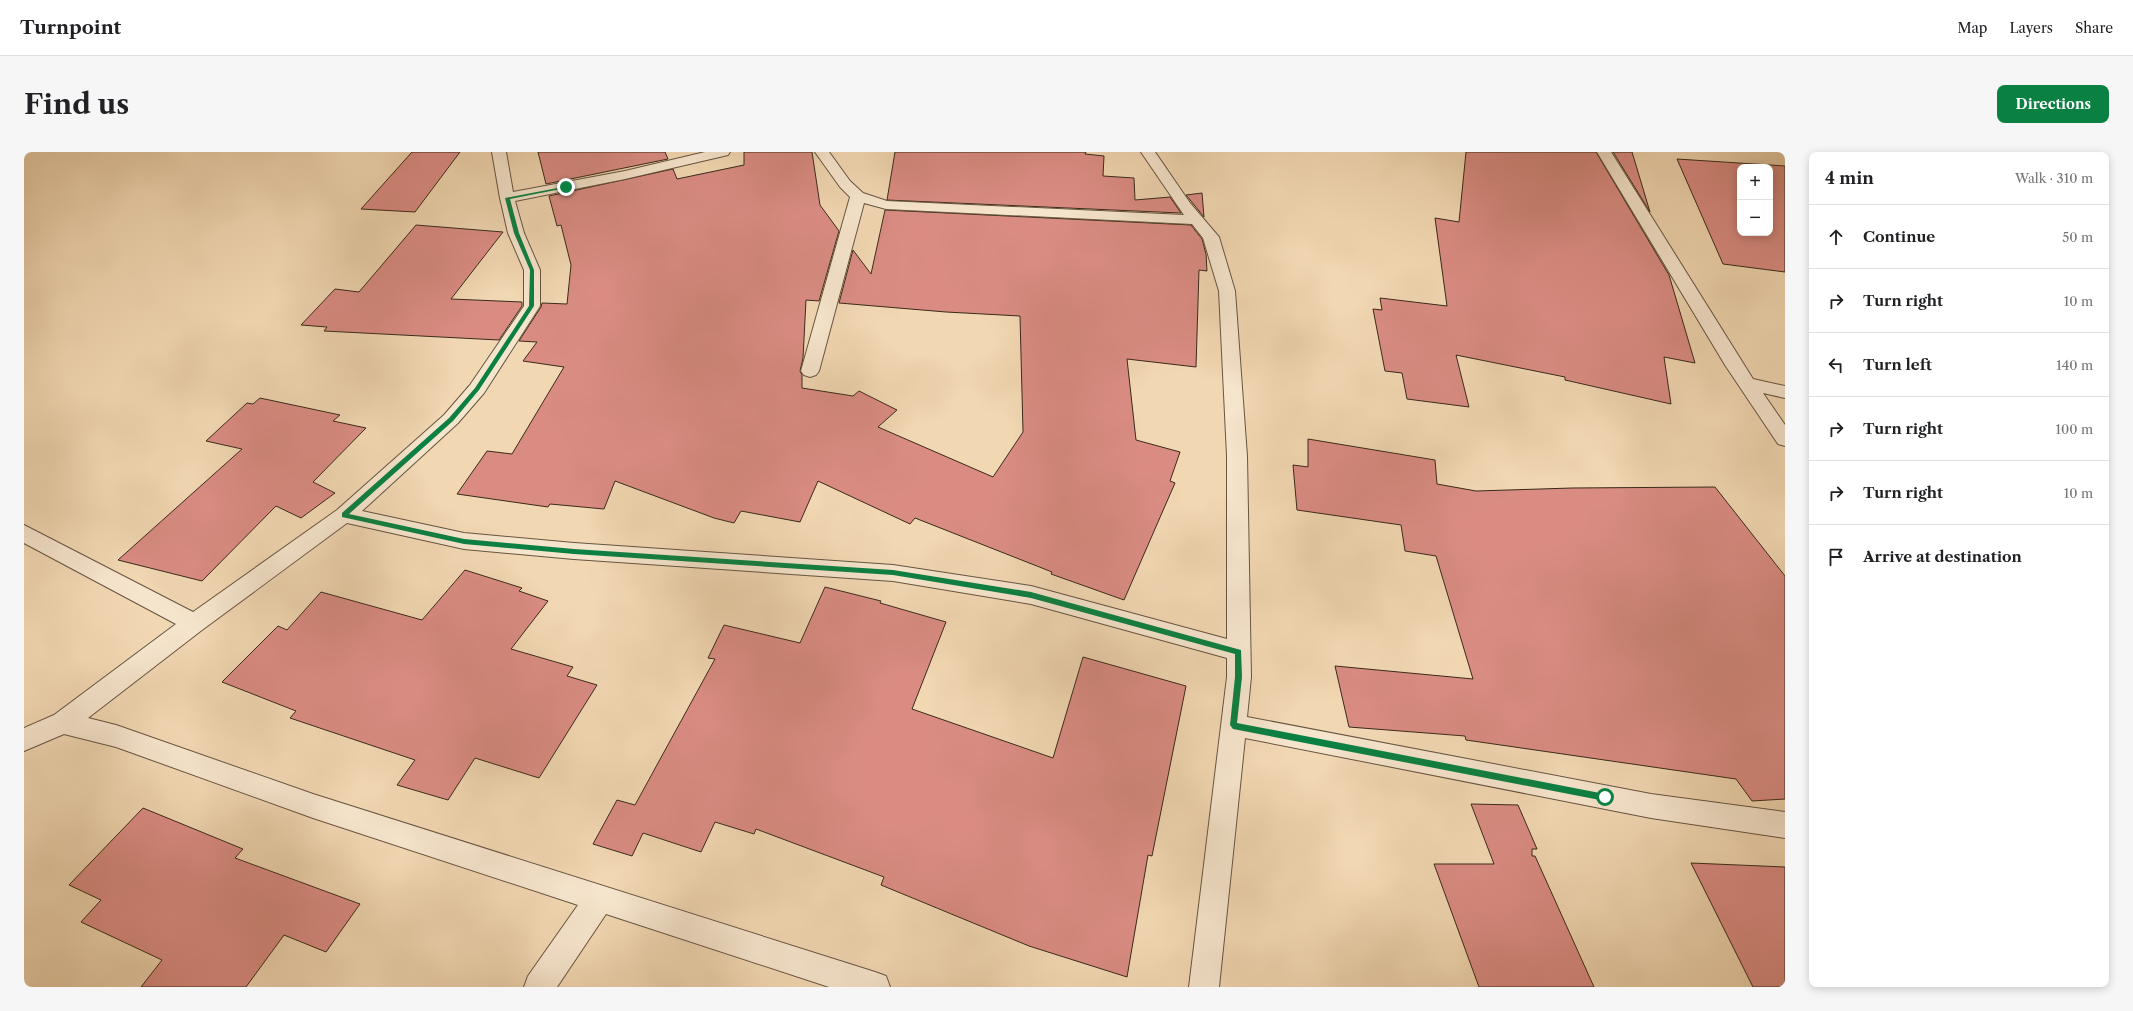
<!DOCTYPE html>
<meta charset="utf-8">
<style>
body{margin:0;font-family:"Libre Caslon Text",serif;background:#f6f6f6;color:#202124}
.controls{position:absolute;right:12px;top:12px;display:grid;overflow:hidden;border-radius:8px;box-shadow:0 2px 10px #0003}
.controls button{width:36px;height:36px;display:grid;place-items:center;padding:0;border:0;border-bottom:1px solid #e0e0e0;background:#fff;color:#202124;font:20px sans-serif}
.stop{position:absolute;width:12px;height:12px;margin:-9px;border:3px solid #0b8043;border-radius:50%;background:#fff}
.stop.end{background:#0b8043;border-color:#fff;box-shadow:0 1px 4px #0008}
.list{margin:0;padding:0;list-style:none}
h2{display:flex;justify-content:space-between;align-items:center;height:52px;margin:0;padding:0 16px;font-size:17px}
h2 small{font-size:13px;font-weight:400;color:#757577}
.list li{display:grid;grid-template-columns:26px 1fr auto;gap:12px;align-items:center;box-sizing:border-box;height:64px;padding:0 16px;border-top:1px solid #e0e0e0}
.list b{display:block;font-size:15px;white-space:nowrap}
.list em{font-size:13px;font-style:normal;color:#757577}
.icon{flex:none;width:22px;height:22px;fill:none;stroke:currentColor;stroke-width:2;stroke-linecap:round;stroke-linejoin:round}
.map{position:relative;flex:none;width:1761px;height:835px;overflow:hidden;border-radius:8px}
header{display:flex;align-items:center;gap:24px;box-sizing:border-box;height:56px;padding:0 20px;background:#fff;border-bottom:1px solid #e0e0e0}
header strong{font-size:19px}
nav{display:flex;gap:22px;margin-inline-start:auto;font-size:14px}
.intro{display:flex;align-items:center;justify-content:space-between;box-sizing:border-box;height:96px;padding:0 24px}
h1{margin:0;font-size:28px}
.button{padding:10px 18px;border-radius:8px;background:#0b8043;color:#fff;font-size:14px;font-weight:700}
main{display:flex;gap:24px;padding:0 24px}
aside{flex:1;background:#fff;border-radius:8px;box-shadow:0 2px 10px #0003}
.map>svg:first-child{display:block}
</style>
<header>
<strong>Turnpoint</strong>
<nav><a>Map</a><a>Layers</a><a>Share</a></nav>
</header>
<div class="intro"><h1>Find us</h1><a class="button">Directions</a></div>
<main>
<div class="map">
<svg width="1761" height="835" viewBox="0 0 1761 835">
<rect width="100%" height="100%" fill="#f1d7b2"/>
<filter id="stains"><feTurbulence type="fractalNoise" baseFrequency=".005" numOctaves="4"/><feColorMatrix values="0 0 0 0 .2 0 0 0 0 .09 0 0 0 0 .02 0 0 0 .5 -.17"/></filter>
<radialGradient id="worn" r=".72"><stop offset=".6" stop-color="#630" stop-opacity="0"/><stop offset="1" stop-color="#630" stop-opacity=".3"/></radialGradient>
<g fill="#da8c83" stroke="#392a1a" fill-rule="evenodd">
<polygon points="388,0 436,0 391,60 337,57"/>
<polygon points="514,0 641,0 644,7 522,32"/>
<polygon points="720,0 788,0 796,53 815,79 795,149 782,148 779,206 776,219 778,223 778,236 829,244 835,239 873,258 854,275 969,325 999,280 996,164 922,160 815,151 829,98 847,122 861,58 1167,73 1178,87 1182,102 1183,119 1175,118 1172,215 1103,207 1112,288 1156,300 1146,329 1151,331 1100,448 1027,422 1028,420 891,366 886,372 794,329 776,370 717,359 710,371 690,366 591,329 580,357 526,352 524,355 433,342 463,299 488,302 540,215 499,209 513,190 495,189 517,155 518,151 543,152 547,113 537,73 533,74 525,44 649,17 653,27 720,13"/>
<polygon points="871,0 1062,0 1061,2 1080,4 1079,24 1110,26 1111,48 1146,45 1157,61 863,48"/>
<polygon points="1442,0 1572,0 1645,123 1671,211 1640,205 1647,252 1541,228 1541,225 1432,203 1445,255 1383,247 1378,221 1361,219 1349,157 1358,158 1356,146 1423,154 1411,66 1435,70"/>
<polygon points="1589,0 1608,0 1626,60"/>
<path d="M 1653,7 L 1761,14 L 1761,120 L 1699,112 ZM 1716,15 L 1746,15 L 1746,81 L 1716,81 Z"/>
<polygon points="1178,41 1180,65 1162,43"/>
<polygon points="392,73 479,80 427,147 498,150 498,154 475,188 300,179 303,175 277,173 311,137 335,140"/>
<polygon points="236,246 316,263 309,269 342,276 289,330 311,341 277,366 252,354 178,429 94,408 218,297 182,289 223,251 229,252"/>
<polygon points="1284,287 1411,308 1413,332 1452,339 1548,336 1691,335 1761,424 1761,647 1728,649 1712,627 1442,588 1441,584 1325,575 1311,514 1449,527 1412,404 1381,399 1377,373 1273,358 1269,313 1284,315"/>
<polygon points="441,418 498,436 495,439 524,449 487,497 549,515 543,524 573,533 515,626 451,606 424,648 373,633 391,608 266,566 272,559 198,530 254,474 263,478 297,440 398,468"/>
<polygon points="801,435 857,449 856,451 922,470 888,557 1029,606 1059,505 1162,534 1128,704 1124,703 1103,825 1005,794 857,733 860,725 732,677 730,682 691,670 677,700 619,681 608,704 569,692 593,648 611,653 691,507 684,506 700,473 776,491"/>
<polygon points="1447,652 1494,653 1513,697 1508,697 1508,704 1511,704 1570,835 1455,835 1410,712 1470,712"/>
<polygon points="119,656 219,697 211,706 336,752 302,800 260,783 222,835 117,835 138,808 57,770 77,748 45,733"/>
<polygon points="1667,711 1761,715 1761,835 1729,835"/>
</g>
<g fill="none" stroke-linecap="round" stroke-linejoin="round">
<defs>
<g id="minor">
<polygon points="468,0 482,0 489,40 601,19 681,0 706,0 704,3 601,27 491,49 500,81 516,118 516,154 460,241 434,271 338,359 440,381 550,391 869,413 1007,434 1203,487 1203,304 1195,139 1179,86 1168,72 862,57 840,51 795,219 792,223 786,225 780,223 777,219 826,45 816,35 791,0 805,0 826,29 839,41 863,49 1160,63 1117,0 1131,0 1166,51 1195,85 1211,139 1223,304 1227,525 1223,565 1627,642 1761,660 1761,686 1627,666 1221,586 1195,835 1165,835 1203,525 1203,506 1007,452 869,429 550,407 440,397 323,371 178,478 64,566 92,573 289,642 851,820 862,824 866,835 805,835 582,762 533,835 500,835 504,824 554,753 289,666 92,595 40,582 0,599 0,576 30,563 152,472 0,391 0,373 169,460 313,358 420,263 446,233 500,154 500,118 484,81 476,46"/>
<polygon points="1573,0 1587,0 1729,227 1761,234 1761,246 1739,241 1761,273 1761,294 1754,292 1701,213"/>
</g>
</defs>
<use href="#minor" stroke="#675540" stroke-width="2"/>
<use href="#minor" fill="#f6e5cd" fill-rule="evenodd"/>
</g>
<polygon fill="#0b8043" points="544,34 542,36 486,47 495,81 510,118 510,154 455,238 429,269 325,362 440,387 550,397 869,418 1007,440 1217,498 1218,525 1213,571 1581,642 1583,643 1583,648 1581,649 1209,577 1206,573 1211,525 1211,502 1007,446 869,423 550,402 440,392 318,365 318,361 425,266 451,236 505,154 506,118 490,81 481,46"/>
<rect width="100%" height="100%" filter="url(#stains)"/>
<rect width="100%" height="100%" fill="url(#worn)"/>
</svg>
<div class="controls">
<button>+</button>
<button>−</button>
</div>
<div class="stop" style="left:1581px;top:645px"></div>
<div class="stop end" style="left:542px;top:35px"></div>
</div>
<aside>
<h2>4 min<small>Walk · 310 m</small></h2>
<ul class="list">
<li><svg class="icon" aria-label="ahead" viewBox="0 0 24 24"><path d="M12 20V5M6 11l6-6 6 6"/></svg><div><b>Continue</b></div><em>50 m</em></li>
<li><svg class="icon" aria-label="right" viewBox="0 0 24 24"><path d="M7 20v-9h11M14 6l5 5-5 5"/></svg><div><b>Turn right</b></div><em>10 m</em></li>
<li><svg class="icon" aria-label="left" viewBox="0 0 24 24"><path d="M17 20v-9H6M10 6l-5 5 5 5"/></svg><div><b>Turn left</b></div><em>140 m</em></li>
<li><svg class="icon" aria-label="right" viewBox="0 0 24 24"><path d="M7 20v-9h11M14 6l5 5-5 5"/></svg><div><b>Turn right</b></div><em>100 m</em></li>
<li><svg class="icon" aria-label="right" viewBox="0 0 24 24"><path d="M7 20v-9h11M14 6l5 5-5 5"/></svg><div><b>Turn right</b></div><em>10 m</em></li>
<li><svg class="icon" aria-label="arrive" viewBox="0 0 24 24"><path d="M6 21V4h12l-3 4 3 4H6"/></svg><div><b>Arrive at destination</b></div></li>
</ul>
</aside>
</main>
